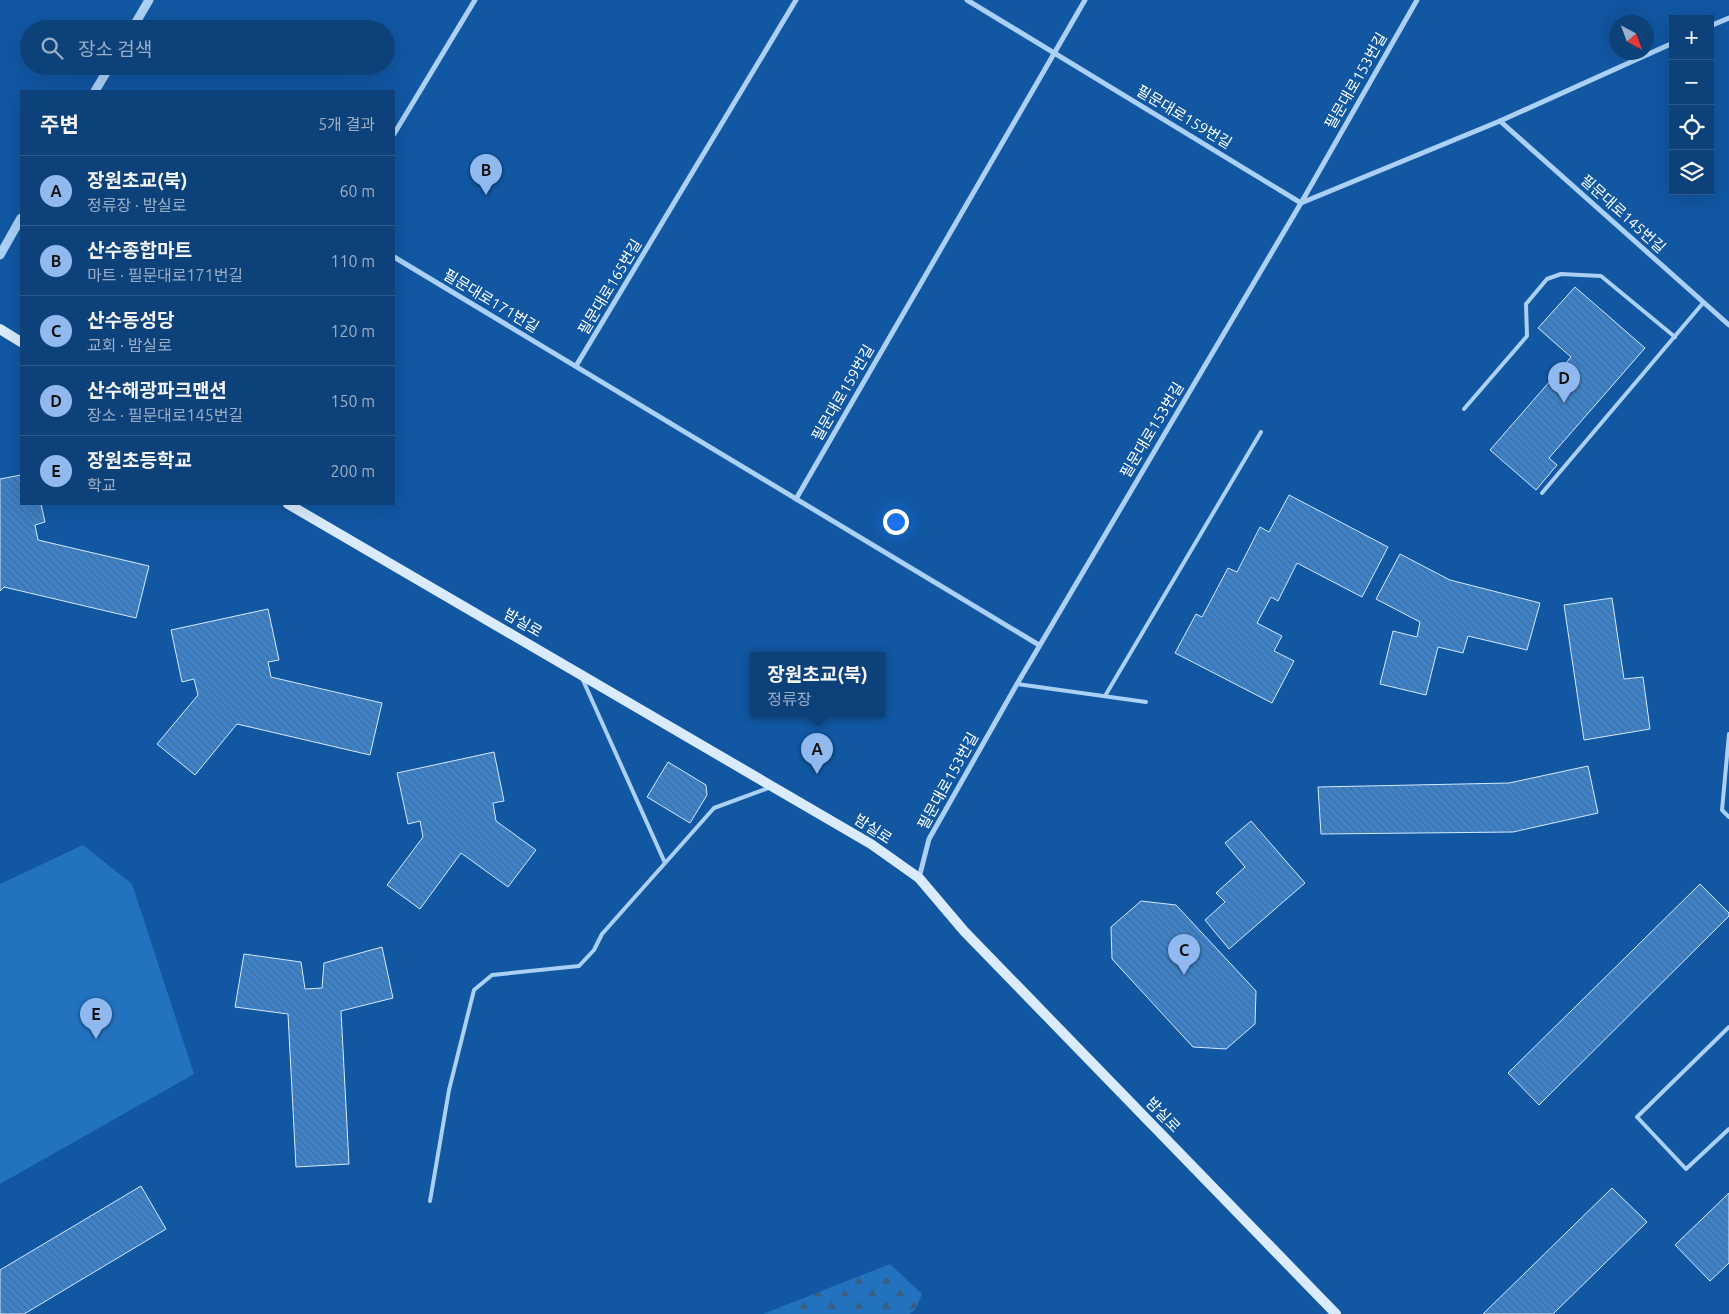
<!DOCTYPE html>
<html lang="ko">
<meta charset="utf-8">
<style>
body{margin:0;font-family:Ubuntu,"Noto Sans KR",sans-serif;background:#1b4c81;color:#f1f3f6}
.controls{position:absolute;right:15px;top:15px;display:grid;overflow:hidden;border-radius:0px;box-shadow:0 5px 20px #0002}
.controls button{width:45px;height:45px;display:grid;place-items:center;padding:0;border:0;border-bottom:1px solid #2d5a8b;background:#0d417a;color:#f1f3f6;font:25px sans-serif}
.compass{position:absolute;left:1609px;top:15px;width:45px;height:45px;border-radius:50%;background:#0d417a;box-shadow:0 5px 20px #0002;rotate:139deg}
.you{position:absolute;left:895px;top:521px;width:18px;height:18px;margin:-12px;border:4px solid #fff;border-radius:50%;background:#1a73e8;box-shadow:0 0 0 8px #1a73e833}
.badge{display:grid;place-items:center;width:32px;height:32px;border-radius:50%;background:#90b9f0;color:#111;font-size:16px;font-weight:700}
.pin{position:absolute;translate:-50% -41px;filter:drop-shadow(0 1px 2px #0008)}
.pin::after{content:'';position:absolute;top:26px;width:18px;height:15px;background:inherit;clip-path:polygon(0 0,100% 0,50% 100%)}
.popup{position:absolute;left:750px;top:652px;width:135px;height:65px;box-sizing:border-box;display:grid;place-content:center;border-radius:0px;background:#0d417a;filter:drop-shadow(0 1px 4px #0005);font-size:16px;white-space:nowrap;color:#9aafc7}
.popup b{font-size:19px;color:#f1f3f6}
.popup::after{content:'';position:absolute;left:50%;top:100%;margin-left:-10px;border:10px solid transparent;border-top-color:#0d417a}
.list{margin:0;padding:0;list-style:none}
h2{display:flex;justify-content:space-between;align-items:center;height:65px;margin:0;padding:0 20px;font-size:21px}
h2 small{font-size:16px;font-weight:400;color:#9aafc7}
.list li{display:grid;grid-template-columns:32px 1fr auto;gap:15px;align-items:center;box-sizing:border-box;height:70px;padding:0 20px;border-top:1px solid #2d5a8b}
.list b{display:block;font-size:19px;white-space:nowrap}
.list p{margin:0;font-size:16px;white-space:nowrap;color:#9aafc7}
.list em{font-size:16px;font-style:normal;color:#9aafc7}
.icon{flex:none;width:28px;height:28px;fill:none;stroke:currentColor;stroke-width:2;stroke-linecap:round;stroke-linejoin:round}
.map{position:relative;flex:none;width:1729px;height:1314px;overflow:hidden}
.search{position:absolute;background:#0d417a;box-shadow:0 5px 20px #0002;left:20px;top:20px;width:375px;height:55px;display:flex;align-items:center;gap:12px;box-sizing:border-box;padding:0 18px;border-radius:28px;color:#9aafc7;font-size:19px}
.panel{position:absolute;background:#0d417a;box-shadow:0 5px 20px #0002;left:20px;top:90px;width:375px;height:415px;border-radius:0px}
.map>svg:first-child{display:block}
</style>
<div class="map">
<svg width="1729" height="1314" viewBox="0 0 1729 1314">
<defs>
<pattern id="forest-firs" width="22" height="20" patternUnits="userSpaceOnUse" patternTransform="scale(1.25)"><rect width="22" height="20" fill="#2372c0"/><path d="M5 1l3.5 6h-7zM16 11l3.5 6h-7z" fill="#3a5d80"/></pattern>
<pattern id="building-back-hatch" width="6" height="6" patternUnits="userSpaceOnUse" patternTransform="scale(1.25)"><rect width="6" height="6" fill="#3e83ca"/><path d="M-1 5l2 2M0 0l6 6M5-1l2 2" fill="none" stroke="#446d98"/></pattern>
</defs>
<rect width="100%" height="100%" fill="#1157a2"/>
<polygon fill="url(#forest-firs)" points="890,1264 922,1294 915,1310 909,1314 763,1314"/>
<polygon fill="#2372c0" points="83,845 132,884 194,1074 0,1184 0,884"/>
<g fill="url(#building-back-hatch)" stroke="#d3e9fe">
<polygon points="1575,287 1645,348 1549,458 1557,465 1536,490 1490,450 1571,357 1538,328"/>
<polygon points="21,475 21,504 41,504 45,522 35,525 38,540 149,566 136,618 4,587 0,591 0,479"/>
<polygon points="1289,495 1388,547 1362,597 1297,563 1278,601 1271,597 1257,623 1282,636 1274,651 1294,661 1272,703 1175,653 1196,614 1202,617 1228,568 1237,572 1260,527 1269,532"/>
<polygon points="1400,554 1450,580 1540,603 1527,650 1468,636 1463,653 1438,647 1426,695 1380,684 1393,631 1417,637 1420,622 1376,599"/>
<polygon points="1612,598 1624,679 1643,677 1650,729 1584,740 1564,605"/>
<polygon points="268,609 279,660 268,662 271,677 382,703 370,755 237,724 195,775 157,744 198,695 194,679 182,682 171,630"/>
<polygon points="494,752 504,801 493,803 496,821 536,850 508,887 461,853 420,909 387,885 423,837 420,821 408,824 397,773"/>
<polygon points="668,762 706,785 707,795 690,823 647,797"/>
<polygon points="1588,766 1598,813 1513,832 1321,834 1318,787 1509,783"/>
<polygon points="1251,821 1305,883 1229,949 1205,920 1225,902 1216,893 1245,867 1225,843"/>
<polygon points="1700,884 1729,913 1729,916 1539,1105 1508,1073"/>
<polygon points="1141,901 1176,905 1256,991 1255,1024 1226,1049 1193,1047 1112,959 1111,927"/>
<polygon points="382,947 393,998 341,1011 349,1164 296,1167 288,1014 235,1007 244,954 301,962 305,989 322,988 324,963"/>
<polygon points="141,1186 166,1229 24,1314 0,1314 0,1270"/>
<polygon points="1612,1188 1647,1222 1553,1314 1483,1314"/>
<polygon points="1729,1193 1729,1263 1710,1281 1675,1245"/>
</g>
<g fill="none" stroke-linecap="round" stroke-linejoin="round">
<g stroke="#aad0f5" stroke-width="4">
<polyline points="1464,409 1527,336 1526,304 1547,279 1561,274 1601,276 1675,337"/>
<polyline points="1542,493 1703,303"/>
<polyline points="582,678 665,863"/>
<polyline points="1017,684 1146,702"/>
<polyline points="1105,696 1261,432"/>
<polyline points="1729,734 1722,810 1729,817"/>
<polyline points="1729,1027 1637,1117 1686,1169 1729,1129"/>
<polyline points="430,1201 449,1090 474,990 492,975 579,966 594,950 602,934 714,808 771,787"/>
</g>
<g stroke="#aad0f5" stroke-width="5">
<polyline points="967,0 1301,203 1500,121 1673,43"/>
<polyline points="1710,26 1729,18"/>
<polyline points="1500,121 1729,325"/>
<polyline points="394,134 475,0"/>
<polyline points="394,257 1039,645"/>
<polyline points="576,366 796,0"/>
<polyline points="796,499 1085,0"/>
<polyline points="919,878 929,839 1017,684 1301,203 1417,0"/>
</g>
<g stroke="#aad0f5" stroke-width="9">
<polyline points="132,29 149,0"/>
<polyline points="95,91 110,66"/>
<polyline points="0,255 21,218"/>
</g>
<g stroke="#daebfe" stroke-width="10">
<polyline points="0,329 21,342"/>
<polyline points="288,504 871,844 919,878 964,931 1336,1314"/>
</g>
</g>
<g text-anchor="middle" stroke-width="4" stroke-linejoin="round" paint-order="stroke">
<g font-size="15" fill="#fff" stroke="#1157a2">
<text transform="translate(1356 81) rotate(-60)" y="5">필문대로153번길</text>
<text transform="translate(1184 117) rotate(31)" y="5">필문대로159번길</text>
<text transform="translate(1623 214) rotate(42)" y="5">필문대로145번길</text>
<text transform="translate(610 287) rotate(-59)" y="5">필문대로165번길</text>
<text transform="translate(491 301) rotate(31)" y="5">필문대로171번길</text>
<text transform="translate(843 393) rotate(-60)" y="5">필문대로159번길</text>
<text transform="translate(1152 430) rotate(-59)" y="5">필문대로153번길</text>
<text transform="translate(523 623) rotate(30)" y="5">밤실로</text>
<text transform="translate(948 781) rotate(-61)" y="5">필문대로153번길</text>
<text transform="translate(873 829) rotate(33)" y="5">밤실로</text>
<text transform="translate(1163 1115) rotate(46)" y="5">밤실로</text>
</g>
</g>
</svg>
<div class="controls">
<button>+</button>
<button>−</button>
<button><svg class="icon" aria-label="locate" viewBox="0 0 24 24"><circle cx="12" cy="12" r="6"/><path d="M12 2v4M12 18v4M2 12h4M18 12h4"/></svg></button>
<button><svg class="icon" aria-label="layers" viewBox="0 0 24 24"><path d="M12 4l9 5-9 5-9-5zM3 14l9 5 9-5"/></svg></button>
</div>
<svg class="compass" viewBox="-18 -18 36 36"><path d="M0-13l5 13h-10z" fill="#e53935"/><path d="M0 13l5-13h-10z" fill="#9aafc7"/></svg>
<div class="you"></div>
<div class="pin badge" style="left:817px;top:774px">A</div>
<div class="popup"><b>장원초교(북)</b>정류장</div>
<div class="pin badge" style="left:486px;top:195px">B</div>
<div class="pin badge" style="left:1184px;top:975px">C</div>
<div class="pin badge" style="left:1564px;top:403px">D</div>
<div class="pin badge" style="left:96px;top:1039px">E</div>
<div class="search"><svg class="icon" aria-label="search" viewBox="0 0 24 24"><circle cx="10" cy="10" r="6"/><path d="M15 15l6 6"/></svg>장소 검색</div>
<section class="panel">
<h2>주변<small>5개 결과</small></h2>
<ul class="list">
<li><span class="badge">A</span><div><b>장원초교(북)</b><p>정류장 · 밤실로</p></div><em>60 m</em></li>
<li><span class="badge">B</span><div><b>산수종합마트</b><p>마트 · 필문대로171번길</p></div><em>110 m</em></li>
<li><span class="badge">C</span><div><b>산수동성당</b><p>교회 · 밤실로</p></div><em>120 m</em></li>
<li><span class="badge">D</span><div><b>산수해광파크맨션</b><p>장소 · 필문대로145번길</p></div><em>150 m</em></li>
<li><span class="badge">E</span><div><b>장원초등학교</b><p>학교</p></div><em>200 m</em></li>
</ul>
</section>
</div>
